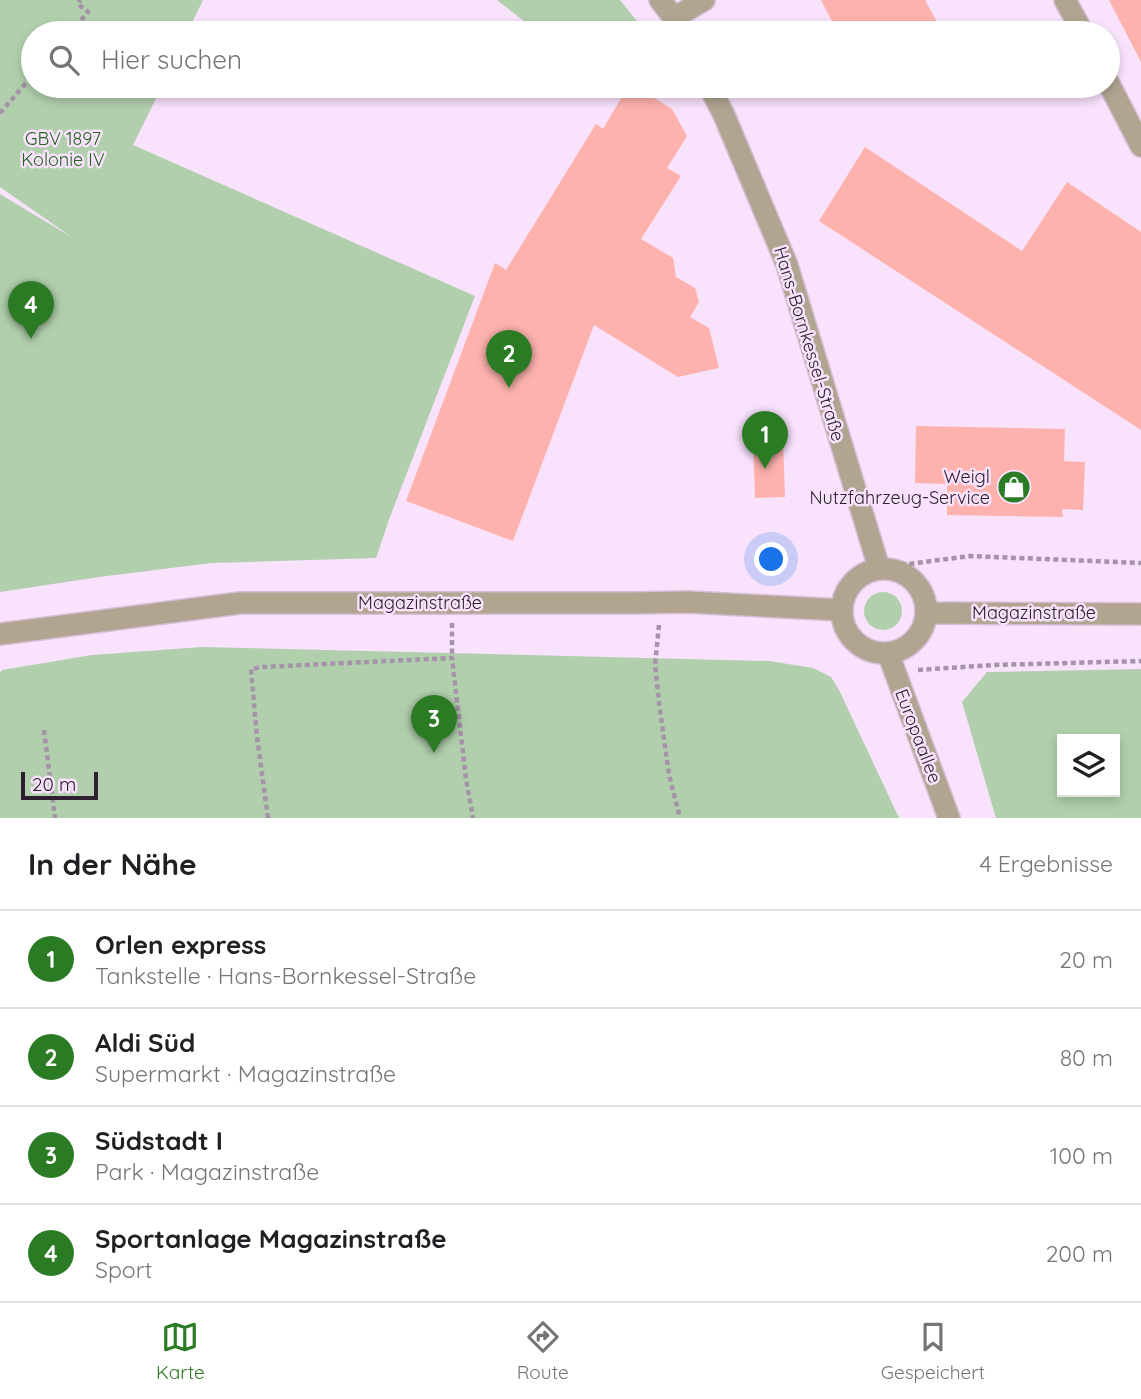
<!DOCTYPE html>
<html lang="de">
<meta charset="utf-8">
<style>
body{margin:0;font-family:Quicksand,sans-serif;background:#f6f6f6;color:#202124}
.controls{position:absolute;right:21px;bottom:21px;display:grid;overflow:hidden;border-radius:0px;box-shadow:0 4px 10px #0003}
.controls button{width:63px;height:63px;display:grid;place-items:center;padding:0;border:0;border-bottom:2px solid #e0e0e0;background:#fff;color:#202124;font:35px sans-serif}
.scale{position:absolute;left:21px;bottom:18px;width:77px;box-sizing:border-box;padding-left:7px;border:4px solid #2e2030;border-top:0;font-size:19px;line-height:24px;white-space:nowrap;color:#2e2030;-webkit-text-stroke:5px #f8e2fc;paint-order:stroke}
.you{position:absolute;left:772px;top:560px;width:24px;height:24px;margin:-18px;border:5px solid #fff;border-radius:50%;background:#1a73e8;box-shadow:0 0 0 10px #1a73e833}
.badge{display:grid;place-items:center;width:46px;height:46px;border-radius:50%;background:#2b7b24;color:#fff;font-size:23px;font-weight:700}
.pin{position:absolute;translate:-50% -58px;filter:drop-shadow(0 2px 4px #0008)}
.pin::after{content:'';position:absolute;top:37px;width:24px;height:21px;background:inherit;clip-path:polygon(0 0,100% 0,50% 100%)}
.list{margin:0;padding:0;list-style:none}
h2{display:flex;justify-content:space-between;align-items:center;height:91px;margin:0;padding:0 28px;font-size:30px}
h2 small{font-size:23px;font-weight:400;color:#757577}
.list li{display:grid;grid-template-columns:46px 1fr auto;gap:21px;align-items:center;box-sizing:border-box;height:98px;padding:0 28px;border-top:2px solid #e0e0e0}
.list b{display:block;font-size:26px;white-space:nowrap}
.list p{margin:0;font-size:23px;white-space:nowrap;color:#757577}
.list em{font-size:23px;font-style:normal;color:#757577}
.icon{flex:none;width:38px;height:38px;fill:none;stroke:currentColor;stroke-width:2;stroke-linecap:round;stroke-linejoin:round}
.map{position:relative;flex:none;width:1141px;height:818px;overflow:hidden}
.search{position:absolute;background:#fff;box-shadow:0 4px 10px #0003;left:21px;right:21px;top:21px;height:77px;display:flex;align-items:center;gap:18px;box-sizing:border-box;padding:0 24px;border-radius:38px;color:#757577;font-size:26px}
.sheet{height:483px;background:#fff}
nav{display:flex;justify-content:space-around;align-items:center;box-sizing:border-box;height:98px;border-top:2px solid #e0e0e0;background:#fff;font-size:19px;color:#757577}
nav a{display:grid;justify-items:center;gap:4px}
nav .on{color:#2b7b24}
.map>svg:first-child{display:block}
</style>
<div class="map">
<svg width="1141" height="818" viewBox="0 0 1141 818">
<rect width="100%" height="100%" fill="#f8e2fc"/>
<g fill="#b1cfad" fill-rule="evenodd">
<polygon points="0,0 203,0 187,33 33,33 33,86 162,86 133,145 475,296 390,517 376,558 211,563 99,577 0,592 0,194 73,238 0,187"/>
<polygon points="497,0 620,0 640,25 630,33 539,33"/>
<circle cx="883" cy="611" r="19"/>
<polygon points="202,647 769,661 813,668 831,677 839,690 899,818 0,818 0,673 2,670 92,655"/>
<path d="M 1141,669 L 1141,818 L 996,818 L 962,702 L 987,672 ZM 1062,739 L 1115,739 L 1115,792 L 1062,792 Z"/>
</g>
<g fill="#feb2ae">
<polygon points="821,0 925,0 943,33 838,33"/>
<polygon points="1109,0 1141,0 1141,62"/>
<polygon points="623,95 654,98 672,109 687,136 667,168 681,176 641,239 673,258 676,277 695,288 699,302 690,317 709,328 719,368 678,377 594,325 513,541 406,501 495,263 506,270 596,124 603,129"/>
<polygon points="865,147 1022,251 1067,182 1141,232 1141,430 819,221"/>
<polygon points="916,426 1065,429 1064,461 1085,462 1083,510 1062,509 1063,517 947,515 947,484 915,483"/>
<polygon points="767,441 783,441 785,497 755,498 753,442"/>
</g>
<g fill="none" stroke-linecap="round" stroke-linejoin="round">
<defs>
<g id="minor">
<polyline points="660,0 674,18 682,33"/>
<polyline points="1065,0 1083,33"/>
<polyline points="674,18 704,0"/>
<polyline points="1108,82 1141,146"/>
<polyline points="709,86 724,115 787,265 879,568"/>
<circle cx="884" cy="611" r="42"/>
<polyline points="927,613 1141,614"/>
<polyline points="0,634 240,603 632,603 688,602 841,610"/>
<polyline points="888,653 949,818"/>
</g>
</defs>
<use href="#minor" stroke="#d4bfd7" stroke-width="24"/>
<g stroke="#a593a8" stroke-width="4.5" stroke-dasharray="5 3.5" stroke-linecap="butt">
<polyline points="70,33 88,12 78,4 80,0"/>
<polyline points="0,113 33,75"/>
<polyline points="901,565 970,556 1141,563"/>
<polyline points="452,623 452,658"/>
<polyline points="659,625 655,665 660,710 669,775 680,818"/>
<polyline points="918,670 993,665 1141,661"/>
<polyline points="44,730 55,818"/>
<polyline points="268,818 257,737 251,669 262,667 452,658 466,779 473,818"/>
</g>
<use href="#minor" stroke="#b1a591" stroke-width="21"/>
</g>
<defs>
<symbol id="shop-disc" viewBox="-11 -11 22 22"><circle r="9.5" fill="#2b7b24" stroke="#f8e2fc"/><path d="M-5-2.5h2.3a2.7 3.5 0 0 1 5.4 0H5L5.5 6h-11ZM-1.5-2.5h3a1.5 2.3 0 0 0-3 0Z" fill="#fff"/></symbol>
</defs>
<g fill-rule="evenodd">
<use href="#shop-disc" x="995" y="468" width="38" height="38"/>
</g>
<g text-anchor="middle" stroke-width="5" stroke-linejoin="round" paint-order="stroke">
<g font-size="18" fill="#256420" stroke="#f8e2fc">
<text x="63" y="145">GBV 1897<tspan x="63" dy="21">Kolonie IV</tspan></text>
</g>
<g font-size="18" fill="#2e2030" stroke="#f8e2fc">
<text transform="translate(809 344) rotate(73)" y="6">Hans-Bornkessel-Straße</text>
<text x="420" y="609">Magazinstraße</text>
<text x="1034" y="619">Magazinstraße</text>
<text transform="translate(918 736) rotate(69)" y="6">Europaallee</text>
</g>
<g font-size="18" fill="#2e2030" stroke="#f8e2fc" text-anchor="end">
<text x="990" y="483">Weigl<tspan x="990" dy="21">Nutzfahrzeug-Service</tspan></text>
</g>
</g>
</svg>
<div class="controls">
<button><svg class="icon" aria-label="layers" viewBox="0 0 24 24"><path d="M12 4l9 5-9 5-9-5zM3 14l9 5 9-5"/></svg></button>
</div>
<div class="scale">20 m</div>
<div class="you"></div>
<div class="pin badge" style="left:765px;top:469px">1</div>
<div class="pin badge" style="left:509px;top:388px">2</div>
<div class="pin badge" style="left:434px;top:753px">3</div>
<div class="pin badge" style="left:31px;top:339px">4</div>
<div class="search"><svg class="icon" aria-label="search" viewBox="0 0 24 24"><circle cx="10" cy="10" r="6"/><path d="M15 15l6 6"/></svg>Hier suchen</div>
</div>
<section class="sheet">
<h2>In der Nähe<small>4 Ergebnisse</small></h2>
<ul class="list">
<li><span class="badge">1</span><div><b>Orlen express</b><p>Tankstelle · Hans-Bornkessel-Straße</p></div><em>20 m</em></li>
<li><span class="badge">2</span><div><b>Aldi Süd</b><p>Supermarkt · Magazinstraße</p></div><em>80 m</em></li>
<li><span class="badge">3</span><div><b>Südstadt I</b><p>Park · Magazinstraße</p></div><em>100 m</em></li>
<li><span class="badge">4</span><div><b>Sportanlage Magazinstraße</b><p>Sport</p></div><em>200 m</em></li>
</ul>
</section>
<nav>
<a class="on"><svg class="icon" aria-label="map" viewBox="0 0 24 24"><path d="M3 6l6-2 6 2 6-2v14l-6 2-6-2-6 2zM9 4v14M15 6v14"/></svg>Karte</a>
<a><svg class="icon" aria-label="directions" viewBox="0 0 24 24"><path d="M12 3l9 9-9 9-9-9zM9 14v-3h6M13 9l2 2-2 2"/></svg>Route</a>
<a><svg class="icon" aria-label="saved" viewBox="0 0 24 24"><path d="M7 4h10v16l-5-4-5 4z"/></svg>Gespeichert</a>
</nav>
